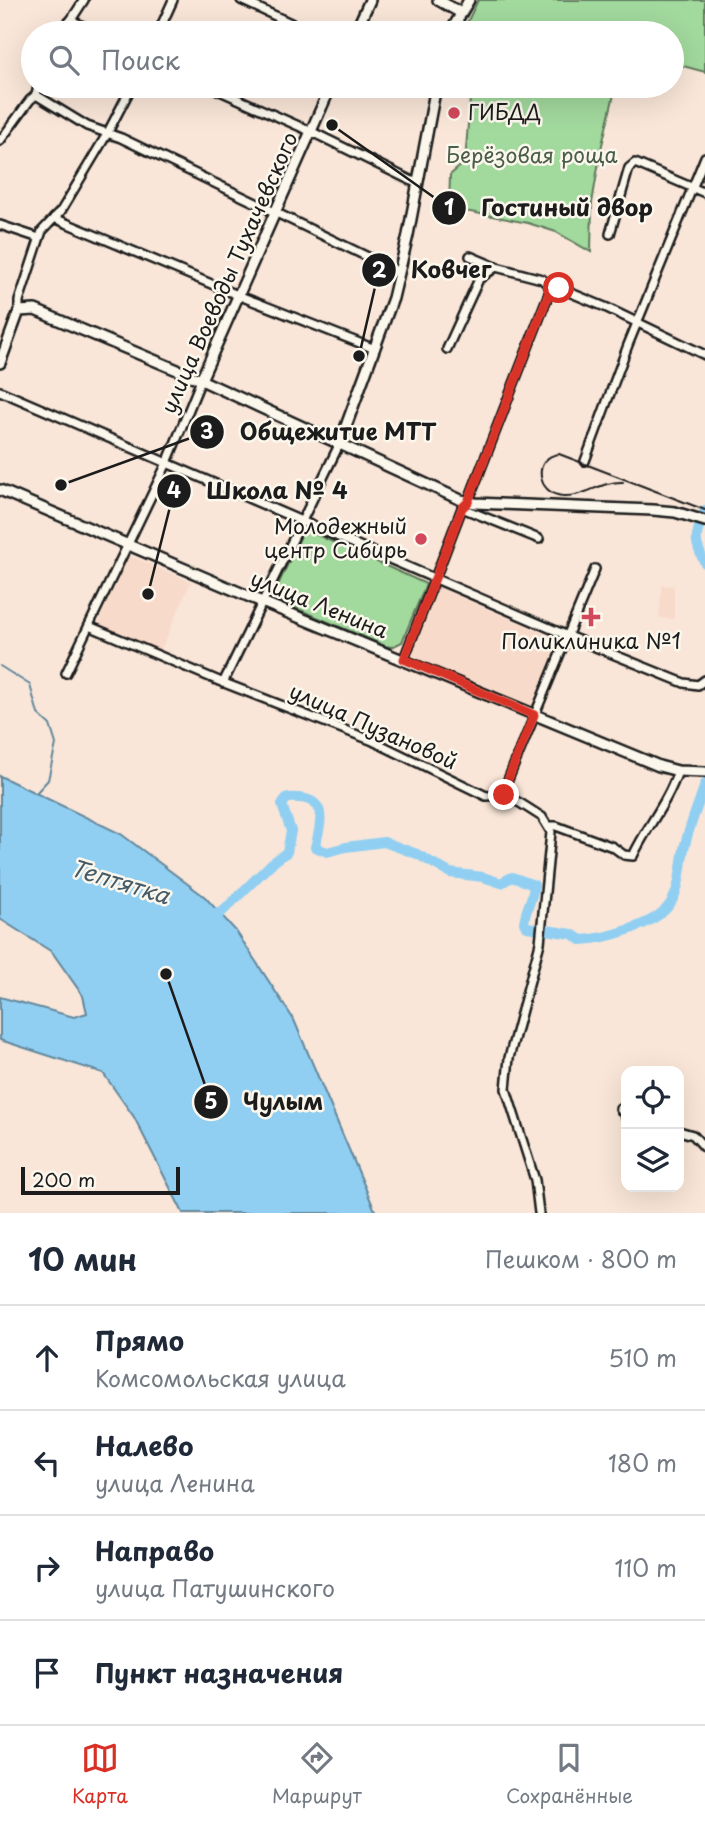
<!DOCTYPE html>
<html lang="ru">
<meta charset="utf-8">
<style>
body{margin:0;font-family:"Playpen Sans",sans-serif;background:#f6f6f7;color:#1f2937}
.controls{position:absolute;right:21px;bottom:21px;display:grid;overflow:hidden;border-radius:14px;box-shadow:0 7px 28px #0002}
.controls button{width:63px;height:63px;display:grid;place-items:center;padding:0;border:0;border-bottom:2px solid #e0e1e3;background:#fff;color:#1f2937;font:35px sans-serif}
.scale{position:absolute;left:21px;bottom:18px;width:159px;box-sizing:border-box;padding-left:7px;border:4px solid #1c1c1c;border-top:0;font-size:19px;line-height:24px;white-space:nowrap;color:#1c1c1c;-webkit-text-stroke:5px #fbf7ec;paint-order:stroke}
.stop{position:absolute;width:21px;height:21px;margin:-16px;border:5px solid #d93025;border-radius:50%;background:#fff}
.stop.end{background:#d93025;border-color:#fff;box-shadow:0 2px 7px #0008}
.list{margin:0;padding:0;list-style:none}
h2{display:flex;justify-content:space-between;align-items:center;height:91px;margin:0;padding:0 28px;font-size:30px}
h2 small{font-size:23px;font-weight:400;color:#747a83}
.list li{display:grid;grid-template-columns:46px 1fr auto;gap:21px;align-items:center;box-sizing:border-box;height:105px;padding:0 28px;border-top:2px solid #e0e1e3}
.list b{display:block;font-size:26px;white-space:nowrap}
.list p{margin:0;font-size:23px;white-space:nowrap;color:#747a83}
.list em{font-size:23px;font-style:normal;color:#747a83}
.icon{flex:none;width:38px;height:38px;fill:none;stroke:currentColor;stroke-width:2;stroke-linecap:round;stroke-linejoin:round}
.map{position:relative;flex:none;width:705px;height:1213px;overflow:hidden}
.search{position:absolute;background:#fff;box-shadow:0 7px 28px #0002;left:21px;right:21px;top:21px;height:77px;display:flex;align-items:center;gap:18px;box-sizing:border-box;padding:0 24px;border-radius:38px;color:#747a83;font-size:26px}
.sheet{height:511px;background:#fff}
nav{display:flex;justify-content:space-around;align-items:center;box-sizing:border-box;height:98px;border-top:2px solid #e0e1e3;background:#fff;font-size:19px;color:#747a83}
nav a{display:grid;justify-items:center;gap:4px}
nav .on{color:#d93025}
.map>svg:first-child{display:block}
</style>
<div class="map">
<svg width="705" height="1213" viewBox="0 0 705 1213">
<rect width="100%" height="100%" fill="#f9e6d8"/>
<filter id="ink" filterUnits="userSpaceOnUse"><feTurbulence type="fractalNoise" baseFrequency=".0143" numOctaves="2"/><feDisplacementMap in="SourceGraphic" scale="14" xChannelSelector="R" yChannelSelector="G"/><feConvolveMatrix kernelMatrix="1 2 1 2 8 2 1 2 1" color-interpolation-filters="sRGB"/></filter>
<g filter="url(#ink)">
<g fill="#f8daca">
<polygon points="126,554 191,582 160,652 98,624"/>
<polygon points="662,585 674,586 674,619 659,618"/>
<polygon points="437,587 559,640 531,709 410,657"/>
</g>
<g fill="#a2d99d" stroke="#5f7a5c" stroke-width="2">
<polygon points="478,0 705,0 705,72 672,63 672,33 462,33"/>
<polygon points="471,86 616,86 601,149 592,203 591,252 556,232 528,223 449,208 450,175 465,162"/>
<polygon points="304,529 426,584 402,642 392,647 385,646 272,598"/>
</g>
<polygon fill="#91cff2" stroke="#62879c" stroke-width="2" points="0,776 121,834 205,897 236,931 294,1020 376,1213 183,1213 134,1117 103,1073 0,1040 0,997 74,1017 87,1013 83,996 52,952 0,919"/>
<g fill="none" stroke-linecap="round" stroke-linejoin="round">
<polyline stroke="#62879c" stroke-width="2" points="0,666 30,685 38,714 50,725 56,744 48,780 36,793"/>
<g stroke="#91cff2" stroke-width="10">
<path d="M 705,510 C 696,535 692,539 705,563"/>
<path d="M 209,914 L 221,913 L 271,864 L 287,852 L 291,831 L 282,805 L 287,798 C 328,795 323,818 315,847 L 327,852 L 346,847 L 384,842 L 417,854 L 450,873 L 483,877 L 501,883 L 512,877 L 534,885 C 533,900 525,909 524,923 L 527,927 L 572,934 L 581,940 C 605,939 656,925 670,904 C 682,887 680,860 686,841 C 691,822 699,803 705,784"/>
</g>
<defs>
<g id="minor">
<polyline points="241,0 312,33"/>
<polyline points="71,20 97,33"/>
<polyline points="57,33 71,20 84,0"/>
<polyline points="158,33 173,0"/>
<polyline points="209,86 312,132 418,184"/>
<polyline points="36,95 87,126 121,138 399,272"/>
<polyline points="0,141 30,100 36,95 38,86"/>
<polyline points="54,218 240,296 375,349"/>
<polyline points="0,225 39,238"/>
<polyline points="610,234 629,168 635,163 705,193"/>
<polyline points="470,256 496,267 542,279 551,288 559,288 605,307 705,355"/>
<polyline points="19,311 19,301 42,231 61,211 107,134 132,86"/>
<polyline points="447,349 479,279 496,267"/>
<polyline points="0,391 568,636 684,683 698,685 705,680"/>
<polyline points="585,461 628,345 705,157"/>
<polyline points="462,508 539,539"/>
<polyline points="89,626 219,681 373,741 486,796 504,795 520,803 542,817 551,832 540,943 509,1058 506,1089 535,1180 539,1213"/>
<polyline points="404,659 462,508 468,502 551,288"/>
<polyline points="66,673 167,463 201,380"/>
<polyline points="223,683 339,445"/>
<polyline points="504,795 505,787 595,569"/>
<path d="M 549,826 L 556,826 L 613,847 L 624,855 L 633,856 C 647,826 668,802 678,771"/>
<polyline points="620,1109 626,1117"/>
<polyline points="679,1131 693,1135 705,1148"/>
</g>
<g id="major">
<polyline points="438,0 461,13"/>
<polyline points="355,33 370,0"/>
<polyline points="450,33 469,0"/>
<polyline points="0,363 19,311 35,310 201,380 461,500 475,503 653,510 675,512 705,521"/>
<polyline points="201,380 331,86"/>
<polyline points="339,445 393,298 408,235 436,86"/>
<polyline points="0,490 262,602 659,766 678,771 705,772"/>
</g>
</defs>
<use href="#minor" stroke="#1c1c1c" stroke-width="12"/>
<use href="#major" stroke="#1c1c1c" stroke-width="14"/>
<use href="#minor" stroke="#fbf7ec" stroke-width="7"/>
<use href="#major" stroke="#fbf7ec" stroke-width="9"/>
<path stroke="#1c1c1c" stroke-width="2" d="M 623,482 C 601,481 585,497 564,496 C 536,495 532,457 559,454 L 705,510"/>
</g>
</g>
<g fill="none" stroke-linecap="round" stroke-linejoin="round" filter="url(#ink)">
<polyline stroke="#d93025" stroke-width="9" points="504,795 505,787 534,715 404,659 462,508 468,502 551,288 559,288"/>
</g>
<g fill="#d1495b" stroke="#fbf7ec" stroke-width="2.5">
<circle cx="454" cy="113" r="7"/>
<circle cx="421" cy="539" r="7"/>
<path d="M587.5 606.5h7v7h7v7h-7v7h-7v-7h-7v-7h7z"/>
</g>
<g text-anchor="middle" stroke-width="5" stroke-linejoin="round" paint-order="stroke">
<g font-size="21" fill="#1c1c1c" stroke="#fbf7ec" text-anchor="start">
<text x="468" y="120">ГИБДД</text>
<text x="407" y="534" text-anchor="end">Молодежный<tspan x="407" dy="24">центр Сибирь</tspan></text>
<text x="591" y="649" text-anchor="middle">Поликлиника №1</text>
</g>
<g font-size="21" fill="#4b5e49" stroke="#fbf7ec">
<text x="532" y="163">Берёзовая роща</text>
</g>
<g font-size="21" fill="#1c1c1c" stroke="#fbf7ec">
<text transform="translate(230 273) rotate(-66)" y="7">улица Воеводы Тухачевского</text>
<text transform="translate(319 605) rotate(22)" y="7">улица Ленина</text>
<text transform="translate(373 727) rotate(24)" y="7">улица Пузановой</text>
</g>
<g font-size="23" font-style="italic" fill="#455b67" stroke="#fbf7ec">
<text transform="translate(120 882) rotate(17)" y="8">Тептятка</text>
</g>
</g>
<path fill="none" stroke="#1c1c1c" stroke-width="2.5" d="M332 125L449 208M359 356L379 270M61 485L207 432M148 594L174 491M166 974L211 1102"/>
<g fill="#1c1c1c" stroke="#fbf7ec" stroke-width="2.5">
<circle cx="332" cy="125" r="7"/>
<circle cx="359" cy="356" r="7"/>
<circle cx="61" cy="485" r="7"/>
<circle cx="148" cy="594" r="7"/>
<circle cx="166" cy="974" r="7"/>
<circle cx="449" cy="208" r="18"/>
<circle cx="379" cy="270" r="18"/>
<circle cx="207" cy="432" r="18"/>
<circle cx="174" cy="491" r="18"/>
<circle cx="211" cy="1102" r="18"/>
</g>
<g font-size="21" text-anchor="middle" font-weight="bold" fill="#fff">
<text x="449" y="215">1</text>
<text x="379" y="278">2</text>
<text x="207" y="439">3</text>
<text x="174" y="498">4</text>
<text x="211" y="1109">5</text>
</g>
<g font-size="23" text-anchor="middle" font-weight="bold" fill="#1c1c1c" stroke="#fbf7ec" stroke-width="5" stroke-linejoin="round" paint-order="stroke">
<text x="567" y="216">Гостиный двор</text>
<text x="451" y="278">Ковчег</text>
<text x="338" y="440">Общежитие МТТ</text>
<text x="277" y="499">Школа № 4</text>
<text x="283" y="1110">Чулым</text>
</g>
</svg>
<div class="controls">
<button><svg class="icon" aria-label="locate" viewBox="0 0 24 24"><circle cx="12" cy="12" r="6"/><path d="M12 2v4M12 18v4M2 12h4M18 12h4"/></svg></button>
<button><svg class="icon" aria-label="layers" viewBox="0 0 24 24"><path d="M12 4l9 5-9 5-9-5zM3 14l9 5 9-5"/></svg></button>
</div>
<div class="scale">200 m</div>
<div class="stop" style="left:559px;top:288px"></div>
<div class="stop end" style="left:504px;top:795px"></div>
<div class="search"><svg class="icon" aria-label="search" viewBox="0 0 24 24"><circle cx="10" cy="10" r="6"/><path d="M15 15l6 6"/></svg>Поиск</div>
</div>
<section class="sheet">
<h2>10 мин<small>Пешком · 800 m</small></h2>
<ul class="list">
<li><svg class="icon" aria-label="ahead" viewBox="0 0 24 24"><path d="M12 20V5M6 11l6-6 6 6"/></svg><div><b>Прямо</b><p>Комсомольская улица</p></div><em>510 m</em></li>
<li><svg class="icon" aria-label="left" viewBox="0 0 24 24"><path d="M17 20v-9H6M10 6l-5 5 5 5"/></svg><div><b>Налево</b><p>улица Ленина</p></div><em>180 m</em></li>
<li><svg class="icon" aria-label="right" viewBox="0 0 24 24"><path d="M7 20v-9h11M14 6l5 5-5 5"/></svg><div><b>Направо</b><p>улица Патушинского</p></div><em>110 m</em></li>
<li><svg class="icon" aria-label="arrive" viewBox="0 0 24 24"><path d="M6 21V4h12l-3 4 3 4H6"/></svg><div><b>Пункт назначения</b></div></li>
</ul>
</section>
<nav>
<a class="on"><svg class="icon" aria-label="map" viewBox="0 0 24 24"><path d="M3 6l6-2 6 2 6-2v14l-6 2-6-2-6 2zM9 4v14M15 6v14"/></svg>Карта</a>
<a><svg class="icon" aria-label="directions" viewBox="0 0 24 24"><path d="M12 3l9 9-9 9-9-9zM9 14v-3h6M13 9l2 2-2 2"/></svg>Маршрут</a>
<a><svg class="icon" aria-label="saved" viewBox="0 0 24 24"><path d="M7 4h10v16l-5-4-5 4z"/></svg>Сохранённые</a>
</nav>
